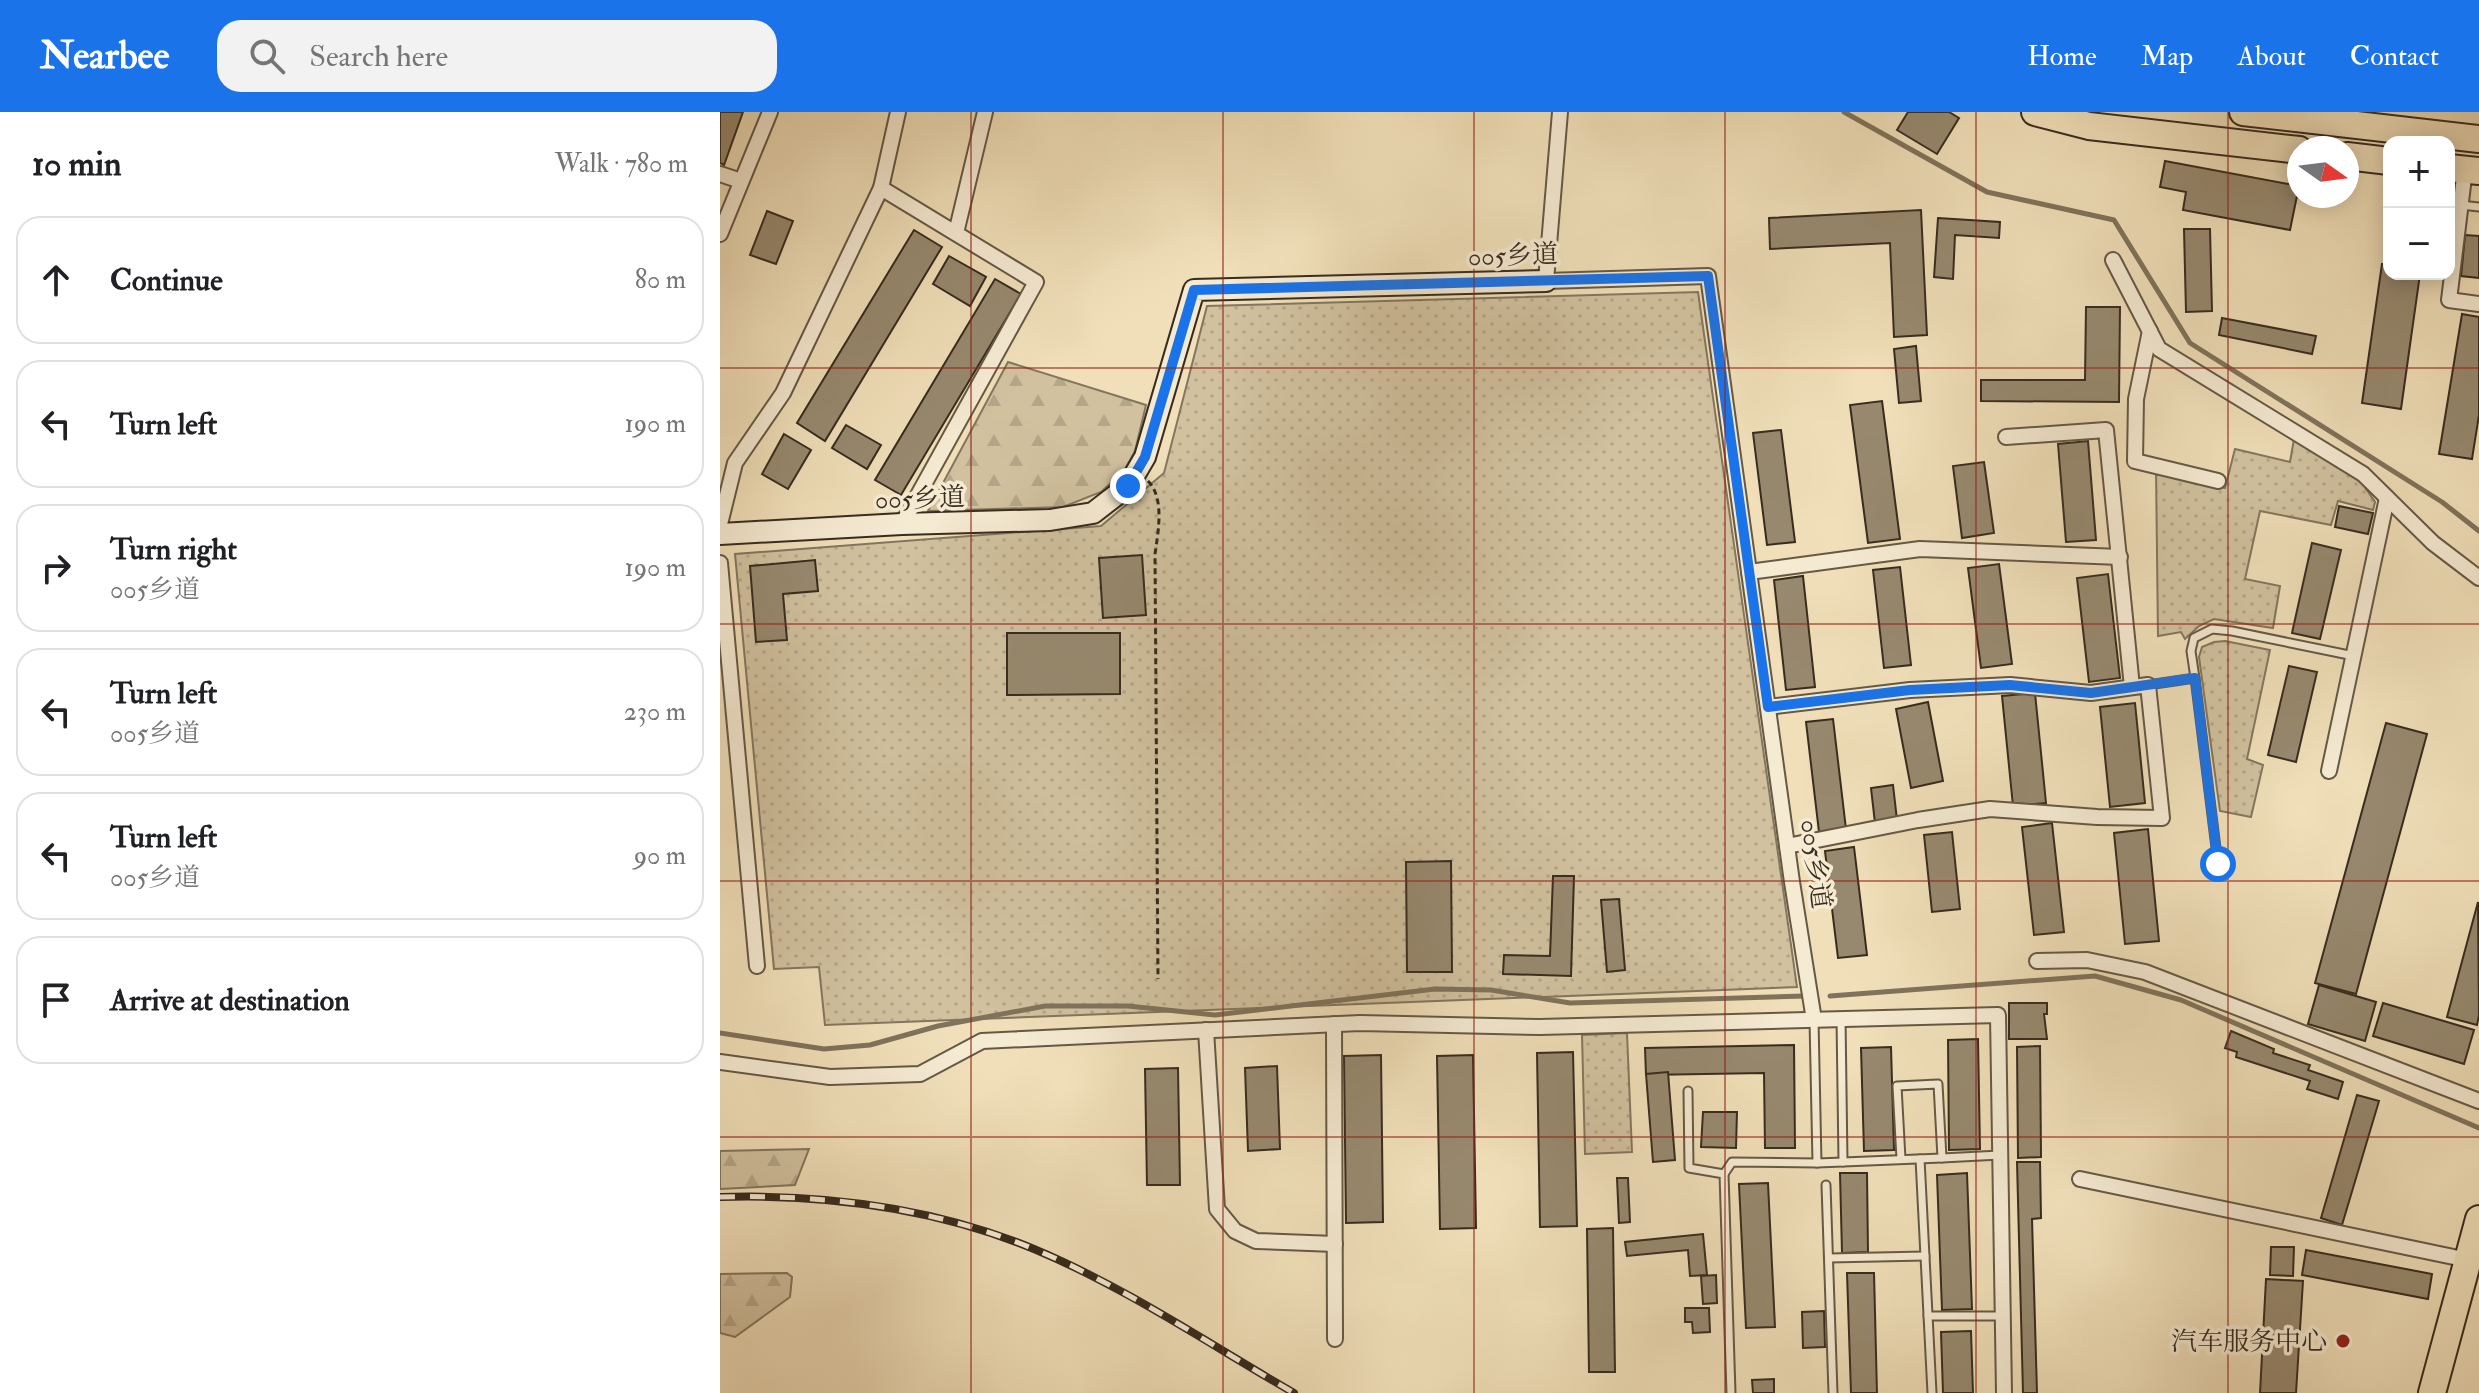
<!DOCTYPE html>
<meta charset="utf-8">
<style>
body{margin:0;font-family:"IM FELL Double Pica","Noto Serif SC",serif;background:#f2f2f2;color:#202124}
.controls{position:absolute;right:24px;top:24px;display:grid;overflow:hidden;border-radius:16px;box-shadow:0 4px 20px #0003}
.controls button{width:72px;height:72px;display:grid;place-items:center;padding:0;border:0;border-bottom:2px solid #e0e0e0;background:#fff;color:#202124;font:40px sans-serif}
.compass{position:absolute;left:1567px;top:24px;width:72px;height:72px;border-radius:50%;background:#fff;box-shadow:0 4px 20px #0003;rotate:104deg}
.stop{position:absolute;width:24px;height:24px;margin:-18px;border:6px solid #1a73e8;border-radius:50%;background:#fff}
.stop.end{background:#1a73e8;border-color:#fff;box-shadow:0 2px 8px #0008}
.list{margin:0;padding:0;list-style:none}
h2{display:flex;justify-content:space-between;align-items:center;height:104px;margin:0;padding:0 32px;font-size:34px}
h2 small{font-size:26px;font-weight:400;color:#757577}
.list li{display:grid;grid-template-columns:52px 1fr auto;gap:24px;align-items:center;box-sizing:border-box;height:128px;margin:0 16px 16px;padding:0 16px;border:2px solid #e0e0e0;border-radius:24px}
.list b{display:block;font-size:30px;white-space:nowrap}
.list p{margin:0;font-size:26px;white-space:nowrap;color:#757577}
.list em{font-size:26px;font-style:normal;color:#757577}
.icon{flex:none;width:44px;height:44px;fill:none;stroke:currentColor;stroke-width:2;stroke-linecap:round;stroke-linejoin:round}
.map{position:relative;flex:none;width:1759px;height:1281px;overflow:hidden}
header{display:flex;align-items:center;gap:48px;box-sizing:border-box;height:112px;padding:0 40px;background:#1a73e8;color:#fff}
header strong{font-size:38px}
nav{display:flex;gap:44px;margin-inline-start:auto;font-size:28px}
.search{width:560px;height:72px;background:#f2f2f2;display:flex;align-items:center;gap:20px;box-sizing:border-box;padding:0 28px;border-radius:24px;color:#757577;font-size:30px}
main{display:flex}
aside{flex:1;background:#fff}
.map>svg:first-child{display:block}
</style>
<header>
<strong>Nearbee</strong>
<div class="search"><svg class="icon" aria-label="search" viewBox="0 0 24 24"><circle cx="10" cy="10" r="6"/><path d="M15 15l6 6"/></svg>Search here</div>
<nav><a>Home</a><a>Map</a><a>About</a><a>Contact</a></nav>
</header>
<main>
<aside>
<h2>10 min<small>Walk · 780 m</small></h2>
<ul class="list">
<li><svg class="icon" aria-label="ahead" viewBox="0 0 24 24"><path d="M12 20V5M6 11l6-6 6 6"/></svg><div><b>Continue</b></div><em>80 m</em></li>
<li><svg class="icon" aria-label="left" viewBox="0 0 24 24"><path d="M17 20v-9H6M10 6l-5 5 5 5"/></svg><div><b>Turn left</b></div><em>190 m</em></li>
<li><svg class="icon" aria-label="right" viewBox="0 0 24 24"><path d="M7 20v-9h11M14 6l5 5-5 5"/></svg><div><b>Turn right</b><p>005乡道</p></div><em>190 m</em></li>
<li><svg class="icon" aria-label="left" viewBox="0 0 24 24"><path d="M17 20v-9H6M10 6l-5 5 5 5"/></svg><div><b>Turn left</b><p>005乡道</p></div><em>230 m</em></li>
<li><svg class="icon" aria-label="left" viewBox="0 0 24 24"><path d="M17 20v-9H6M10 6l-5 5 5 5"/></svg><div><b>Turn left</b><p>005乡道</p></div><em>90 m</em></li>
<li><svg class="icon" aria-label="arrive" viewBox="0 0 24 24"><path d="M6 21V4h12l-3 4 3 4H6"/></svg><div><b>Arrive at destination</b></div></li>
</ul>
</aside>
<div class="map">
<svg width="1759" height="1281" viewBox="0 0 1759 1281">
<defs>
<pattern id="forest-firs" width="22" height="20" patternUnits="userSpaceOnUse" patternTransform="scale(2)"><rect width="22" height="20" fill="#d1c19f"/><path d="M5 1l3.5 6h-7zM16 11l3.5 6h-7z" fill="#b4a688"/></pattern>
<pattern id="park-dots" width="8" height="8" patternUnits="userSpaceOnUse" patternTransform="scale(2)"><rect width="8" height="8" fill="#d1c19f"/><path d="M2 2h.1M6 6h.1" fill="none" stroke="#b4a688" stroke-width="1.8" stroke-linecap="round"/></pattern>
</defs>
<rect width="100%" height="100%" fill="#f0dfb9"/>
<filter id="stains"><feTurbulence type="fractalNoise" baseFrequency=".0025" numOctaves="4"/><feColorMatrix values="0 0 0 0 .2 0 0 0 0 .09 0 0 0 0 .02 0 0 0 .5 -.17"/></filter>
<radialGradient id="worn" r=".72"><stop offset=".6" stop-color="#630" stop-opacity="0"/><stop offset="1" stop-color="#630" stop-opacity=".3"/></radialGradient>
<g fill="url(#forest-firs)" stroke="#84765e" stroke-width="2">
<polygon points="288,250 426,293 415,339 404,359 381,380 343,395 208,399"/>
<polygon points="89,1037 75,1073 0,1077 0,1039"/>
<polygon points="67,1161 72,1165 70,1185 15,1225 0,1221 0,1162"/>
</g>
<g fill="url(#park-dots)" stroke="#84765e" stroke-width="2">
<polygon points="978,180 1077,875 105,913 99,855 54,857 15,442 381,414 444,361 487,194"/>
<polygon points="1574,327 1640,368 1655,390 1653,398 1618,389 1611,413 1540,399 1525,467 1560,474 1553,516 1494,507 1479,514 1465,527 1461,520 1438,524 1436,359 1505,376 1515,337 1570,350"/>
<polygon points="1505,529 1550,538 1527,647 1543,653 1531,705 1500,699 1479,545 1482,535 1494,530"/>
<polygon points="907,921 912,1040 865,1042 862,923"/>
</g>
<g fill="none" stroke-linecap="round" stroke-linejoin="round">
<g stroke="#80735b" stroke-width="5">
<polyline points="1124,0 1267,80 1394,108 1470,231 1722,390 1759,419"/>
<polyline points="1110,884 1375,864 1461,888 1759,1016"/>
<polyline points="0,921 104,937 150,933 218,914 325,894 408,894 495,903 715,877 771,878 850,891 1085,884"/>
</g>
</g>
<g fill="#97896f" stroke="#372c1e" stroke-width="2">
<polygon points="0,0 23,0 4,53 0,51"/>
<polygon points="1188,0 1229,0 1239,6 1217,42 1177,18"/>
<polygon points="1445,49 1579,74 1570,118 1463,98 1466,80 1440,75"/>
<polygon points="1201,98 1207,223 1174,225 1170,131 1050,137 1049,106"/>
<polygon points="47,99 73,109 56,152 30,143"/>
<polygon points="1218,106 1280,110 1279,126 1235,123 1233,167 1214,165"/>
<polygon points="1464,117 1490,117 1492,199 1466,200"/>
<polygon points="194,118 222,135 105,329 77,311"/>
<polygon points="1745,123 1759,124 1759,166 1741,164"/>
<polygon points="229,144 266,165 250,194 213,172"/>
<polygon points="1662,152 1669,153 1669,162 1700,162 1681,297 1642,291"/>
<polygon points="275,167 301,182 181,383 155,368"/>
<polygon points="1366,195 1400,195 1399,290 1261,289 1261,268 1365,268"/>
<polygon points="1742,202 1759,205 1759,303 1752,347 1719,342"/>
<polygon points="1502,206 1596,224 1592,242 1499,223"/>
<polygon points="1196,234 1201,289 1179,291 1174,237"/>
<polygon points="1162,289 1180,427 1148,431 1130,293"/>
<polygon points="126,313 161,333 147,357 112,336"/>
<polygon points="1061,318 1075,430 1047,433 1033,321"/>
<polygon points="64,322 91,338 68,377 42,362"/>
<polygon points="1368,329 1376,428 1346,430 1338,332"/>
<polygon points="1264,350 1274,421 1242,426 1233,354"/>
<polygon points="1619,394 1653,401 1648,422 1615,415"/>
<polygon points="1592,431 1621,438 1600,527 1572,521"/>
<polygon points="422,443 426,503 383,506 379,446"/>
<polygon points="95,448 98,479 63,482 67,528 36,530 30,454"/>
<polygon points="1279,452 1292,552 1261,556 1248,456"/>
<polygon points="1180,455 1191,553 1164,556 1153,458"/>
<polygon points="1388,462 1400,566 1369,570 1357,466"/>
<polygon points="1083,464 1095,575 1066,578 1054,468"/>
<polygon points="287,521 400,521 400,582 287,583"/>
<polygon points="1569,554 1597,560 1576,650 1548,643"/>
<polygon points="1315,581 1326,691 1293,694 1282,584"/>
<polygon points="1208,590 1223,669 1191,676 1176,597"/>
<polygon points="1415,591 1425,691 1390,695 1380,595"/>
<polygon points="1113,607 1126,717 1099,720 1086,610"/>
<polygon points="1666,611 1707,622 1636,882 1595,871"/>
<polygon points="1173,673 1177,708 1155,711 1151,676"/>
<polygon points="1332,711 1344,820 1314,823 1302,715"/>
<polygon points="1428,717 1439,829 1405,832 1394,721"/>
<polygon points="1232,720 1240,797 1212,800 1204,723"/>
<polygon points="1134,735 1147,843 1118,846 1105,739"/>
<polygon points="731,749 732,860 687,860 686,750"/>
<polygon points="833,764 854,764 851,864 783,862 784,843 830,844"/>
<polygon points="899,787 905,858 887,860 881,788"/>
<polygon points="1758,790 1759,903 1757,913 1727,905"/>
<polygon points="1599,873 1656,890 1645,929 1588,912"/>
<polygon points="1289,891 1327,891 1327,902 1324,902 1327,927 1289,927"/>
<polygon points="1663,891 1754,918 1744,952 1653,924"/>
<polygon points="1511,919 1554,937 1553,941 1590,953 1588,958 1623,970 1618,987 1587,977 1590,969 1516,945 1517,940 1505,936"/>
<polygon points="1258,927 1260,1037 1229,1038 1228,928"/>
<polygon points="1074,933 1075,1036 1045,1036 1044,961 926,963 925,936"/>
<polygon points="1320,934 1321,1045 1298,1046 1297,935"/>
<polygon points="1171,935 1174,1038 1144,1039 1141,936"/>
<polygon points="853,940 857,1114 820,1115 817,941"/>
<polygon points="661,943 663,1110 626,1111 624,944"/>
<polygon points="753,943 756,1116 720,1117 717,944"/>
<polygon points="557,954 560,1037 528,1039 525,956"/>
<polygon points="458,956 460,1073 427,1073 425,957"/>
<polygon points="948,960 955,1048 933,1050 926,962"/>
<polygon points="1637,983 1659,989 1622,1113 1601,1106"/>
<polygon points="983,1000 1017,1000 1016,1036 981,1035"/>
<polygon points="1297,1050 1320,1050 1321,1106 1312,1107 1317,1281 1303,1281"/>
<polygon points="1120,1061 1147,1061 1148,1140 1122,1141"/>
<polygon points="1247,1061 1252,1197 1222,1198 1217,1063"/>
<polygon points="897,1066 908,1066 910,1110 899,1111"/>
<polygon points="1048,1071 1055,1215 1026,1216 1019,1072"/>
<polygon points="893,1116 895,1260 869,1260 867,1117"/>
<polygon points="983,1122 987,1163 970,1164 968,1138 907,1144 905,1130"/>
<polygon points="1551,1135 1574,1135 1573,1164 1550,1163"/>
<polygon points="1586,1138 1712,1162 1708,1187 1582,1163"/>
<polygon points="1127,1161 1154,1161 1157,1281 1131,1281"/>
<polygon points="996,1163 997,1191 983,1192 981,1164"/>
<polygon points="1546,1167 1583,1169 1576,1281 1540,1281"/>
<polygon points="965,1196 989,1196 990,1220 973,1221 972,1210 965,1210"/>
<polygon points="1104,1199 1105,1235 1083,1236 1082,1200"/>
<polygon points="1251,1219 1253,1281 1223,1281 1221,1220"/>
<polygon points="1054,1267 1054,1281 1033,1281 1032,1268"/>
</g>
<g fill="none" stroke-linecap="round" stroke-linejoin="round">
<defs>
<g id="lane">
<polyline points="1741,93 1759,95"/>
<polyline points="1475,566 1471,539 1474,526 1492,517 1512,519 1634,544"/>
<polyline points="1428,573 1475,566 1498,752"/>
<polyline points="1094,908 1097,1051 1123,1050 1121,906"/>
<polyline points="968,979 969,1056 1004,1062 1011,1281"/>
<polyline points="1181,1047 1177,974 1218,972 1222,1046 1280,1043"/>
<polyline points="1200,1047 1212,1281"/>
<polyline points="1123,1050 1222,1046"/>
<polyline points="1004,1062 1012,1050 1097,1051"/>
<polyline points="1106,1073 1113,1281"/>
<polyline points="1109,1146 1205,1144"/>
<polyline points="1208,1204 1283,1204"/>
</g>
<g id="street">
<polyline points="840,0 826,169 988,164 1072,770 1094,908"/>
<polyline points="1745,57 1729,188 1759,192"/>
<polyline points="0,62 21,69"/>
<polyline points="161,76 316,170 182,412"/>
<polyline points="236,121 265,0"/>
<polyline points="0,122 50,0"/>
<polyline points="1393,148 1439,237 1643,362 1713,431 1759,466"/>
<polyline points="1430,219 1416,287 1415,349 1498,369"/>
<polyline points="1286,325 1386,318 1412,575"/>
<polyline points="0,412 15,351 63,281 161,76 178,0"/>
<polyline points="0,451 37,854"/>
<polyline points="1029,460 1200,437 1400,445"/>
<polyline points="1048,595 1190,578 1290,573 1371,581 1428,573 1442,706 1377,705 1270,697 1198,708 1067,734"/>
<polyline points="1609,659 1667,386"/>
<polyline points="1317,849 1367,848 1425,860 1759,989"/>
<polyline points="614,912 615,1227"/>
<polyline points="486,918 497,1097 515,1119 536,1129 615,1132"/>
<polyline points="0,950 110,965 200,962 262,929 640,911 820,915 1278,903 1284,1281"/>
<polyline points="1360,1067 1748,1148"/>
</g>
<polyline id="secondary" points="0,422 182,412 330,408 373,401 408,374 425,345 474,178 826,169"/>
<g id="highway">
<polyline points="1315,0 1369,14 1579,38"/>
<polyline points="1523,0 1759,27"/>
<polyline points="1627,44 1669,49"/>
<polyline points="1729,56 1759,59"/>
<polyline points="1712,1281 1759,1107"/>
</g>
</defs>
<use href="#lane" stroke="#655945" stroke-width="11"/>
<use href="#street" stroke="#655945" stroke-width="18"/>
<use href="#secondary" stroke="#372c1e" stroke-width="24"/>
<use href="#highway" stroke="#372c1e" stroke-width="30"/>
<path stroke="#372c1e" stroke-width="3" stroke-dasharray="6 4" stroke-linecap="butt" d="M 428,369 C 445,386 438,421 435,442 L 438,867"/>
<use href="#lane" stroke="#f5ead2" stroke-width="7"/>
<use href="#street" stroke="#f5ead2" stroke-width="14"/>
<use href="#secondary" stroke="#f5ead2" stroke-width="20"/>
<use href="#highway" stroke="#f0dfb9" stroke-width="26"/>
<defs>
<path id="rail" d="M 0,1085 C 106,1082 215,1096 314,1137 C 405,1175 489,1232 574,1281"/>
</defs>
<use href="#rail" stroke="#372c1e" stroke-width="8"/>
<use href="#rail" stroke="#f5ead2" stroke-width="5" stroke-dasharray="15" stroke-linecap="butt"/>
</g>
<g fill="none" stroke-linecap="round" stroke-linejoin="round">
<polyline stroke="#1a73e8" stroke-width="10" points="408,374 425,345 474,178 988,164 1048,595 1190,578 1290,573 1371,581 1475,566 1498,752"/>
</g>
<path fill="none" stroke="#8f2418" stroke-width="2" stroke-opacity="0.55" d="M 251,0 L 251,1281M 503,0 L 503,1281M 754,0 L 754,1281M 1005,0 L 1005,1281M 1256,0 L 1256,1281M 1508,0 L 1508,1281M 0,256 L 1759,256M 0,512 L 1759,512M 0,769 L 1759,769M 0,1025 L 1759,1025"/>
<circle fill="#8f2418" stroke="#f5ead2" stroke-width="3" cx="1623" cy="1229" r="8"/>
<g text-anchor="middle" stroke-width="7" stroke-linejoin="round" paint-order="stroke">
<g font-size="26" fill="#372c1e" stroke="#f5ead2">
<text transform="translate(793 143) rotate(-2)" y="9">005乡道</text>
<text transform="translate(200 386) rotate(-2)" y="9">005乡道</text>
<text transform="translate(1096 752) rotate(82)" y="9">005乡道</text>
</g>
<g font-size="26" fill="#372c1e" stroke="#f5ead2" text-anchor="end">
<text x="1607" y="1238">汽车服务中心</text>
</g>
</g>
<rect width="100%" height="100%" filter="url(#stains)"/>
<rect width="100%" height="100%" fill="url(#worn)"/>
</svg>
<div class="controls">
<button>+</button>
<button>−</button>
</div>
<svg class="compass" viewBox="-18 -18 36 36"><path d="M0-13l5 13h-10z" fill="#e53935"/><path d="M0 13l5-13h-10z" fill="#757577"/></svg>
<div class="stop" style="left:1498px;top:752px"></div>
<div class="stop end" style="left:408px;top:374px"></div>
</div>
</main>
